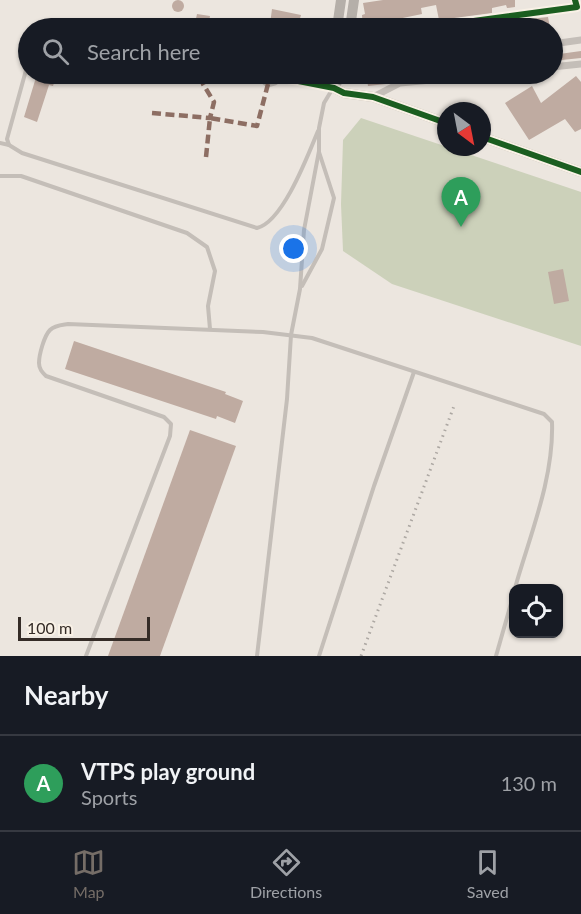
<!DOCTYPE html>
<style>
body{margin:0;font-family:Lato,sans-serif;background:#20242c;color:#f1f3f6}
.controls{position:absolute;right:18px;bottom:18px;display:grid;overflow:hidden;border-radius:12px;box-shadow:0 2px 4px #0004}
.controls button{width:54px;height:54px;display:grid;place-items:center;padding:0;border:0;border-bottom:2px solid #363941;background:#171b24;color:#f1f3f6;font:30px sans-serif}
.compass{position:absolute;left:437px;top:102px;width:54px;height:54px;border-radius:50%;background:#171b24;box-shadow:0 2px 4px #0004;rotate:148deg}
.scale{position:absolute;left:18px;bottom:15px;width:132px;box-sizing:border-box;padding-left:6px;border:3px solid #352c27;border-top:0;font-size:16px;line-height:21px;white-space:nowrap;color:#352c27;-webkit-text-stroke:4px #f9f1e6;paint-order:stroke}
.you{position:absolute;left:294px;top:249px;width:21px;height:21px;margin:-15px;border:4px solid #fff;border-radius:50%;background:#1a73e8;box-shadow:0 0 0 9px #1a73e833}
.badge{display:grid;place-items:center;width:39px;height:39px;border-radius:50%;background:#756d67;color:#fff;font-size:20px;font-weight:700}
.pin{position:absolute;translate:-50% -50px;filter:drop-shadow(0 2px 3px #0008)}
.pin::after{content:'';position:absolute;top:32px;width:21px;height:18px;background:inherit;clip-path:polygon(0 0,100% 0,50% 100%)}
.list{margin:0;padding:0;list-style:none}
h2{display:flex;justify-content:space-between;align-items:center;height:78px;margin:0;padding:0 24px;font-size:26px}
h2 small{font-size:20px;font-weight:400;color:#9ea1a6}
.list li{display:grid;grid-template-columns:39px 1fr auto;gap:18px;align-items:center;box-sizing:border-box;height:96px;padding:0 24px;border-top:2px solid #363941}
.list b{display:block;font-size:22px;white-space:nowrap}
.list p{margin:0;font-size:20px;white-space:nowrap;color:#9ea1a6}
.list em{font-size:20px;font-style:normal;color:#9ea1a6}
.icon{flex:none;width:33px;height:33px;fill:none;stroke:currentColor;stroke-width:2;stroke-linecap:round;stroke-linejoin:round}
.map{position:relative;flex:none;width:581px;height:656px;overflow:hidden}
.search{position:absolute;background:#171b24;box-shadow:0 2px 4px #0004;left:18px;right:18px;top:18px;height:66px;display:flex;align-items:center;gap:15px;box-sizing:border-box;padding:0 21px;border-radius:33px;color:#9ea1a6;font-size:22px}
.sheet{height:174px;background:#171b24}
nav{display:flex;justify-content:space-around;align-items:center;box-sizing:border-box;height:84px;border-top:2px solid #363941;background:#171b24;font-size:16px;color:#9ea1a6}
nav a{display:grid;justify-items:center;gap:3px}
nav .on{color:#756d67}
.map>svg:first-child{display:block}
</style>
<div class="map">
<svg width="581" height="656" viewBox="0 0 581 656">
<rect width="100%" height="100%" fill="#ece6df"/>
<polygon fill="#ccd1ba" points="361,118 581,192 581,346 392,284 343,251 341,204 343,140"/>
<g fill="#bfaba1">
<circle cx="178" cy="6" r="6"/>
<polygon points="383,0 515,0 515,7 507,8 506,5 492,8 492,13 439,20 436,5 421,8 422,14 393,20 393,25 363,28 362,15 365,14 363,3"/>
<polygon points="272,9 301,15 299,22 297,22 295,28 244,28 246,19 270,24"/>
<polygon points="197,14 210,16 208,28 194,28"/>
<polygon points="548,17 550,28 532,28 530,19"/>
<polygon points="57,18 74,28 37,28 45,21"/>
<polygon points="581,51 581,58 552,61 552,55"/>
<polygon points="37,74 57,74 53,86 49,85 37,122 24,117"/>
<polygon points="397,74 398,78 386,84 368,86 367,79"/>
<polygon points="576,76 581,82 581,129 575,132 565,119 529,140 505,103 532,86 541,103"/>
<polygon points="563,269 569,301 554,304 548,272"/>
<polygon points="74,341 226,392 225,394 243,401 235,423 217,416 216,419 65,369"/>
<polygon points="190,430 236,446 160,656 108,656"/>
</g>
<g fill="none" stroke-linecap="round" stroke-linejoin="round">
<g stroke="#c4beb8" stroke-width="4">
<path d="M 28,63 L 7,139 L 9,145 L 22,153 L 257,228 C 283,222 308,155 318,131"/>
<polyline points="0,143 9,145"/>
<polyline points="0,176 21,176 187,233 207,247 215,271 208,306 210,329"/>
<polyline points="302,286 322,249 334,198 319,152"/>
<path d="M 86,656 L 170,436 L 171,424 L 164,417 L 46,376 C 42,372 39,369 39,363 C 39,355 44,336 50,330 C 55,325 62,325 68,324 L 263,332 L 312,338 L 544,414 L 552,422 C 554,478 530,535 515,588"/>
<polyline points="257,656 287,399 291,335 300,289 304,230 319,151 319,128 324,103 333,88"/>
<polyline points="319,656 374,486 414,372"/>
<polyline points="496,656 514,593"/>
</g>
<g stroke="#c4beb8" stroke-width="7">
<polyline points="422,28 577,7 575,0"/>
<polyline points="552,44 581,40"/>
<polyline points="552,67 581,64"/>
<polyline points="262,74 262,79 268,84 275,82 277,74"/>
<polyline points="278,77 334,88"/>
<polyline points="373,97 400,83 493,74"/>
</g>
<g stroke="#b5afa9" stroke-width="10">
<polyline points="337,28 341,0"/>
<polyline points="350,28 354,0"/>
<polyline points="334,88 344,93 373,97 446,123"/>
<polyline points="334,88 341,74"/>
<polyline points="482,137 581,172"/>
</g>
<polyline stroke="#aca7a2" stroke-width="3" stroke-dasharray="1.5 4.5" stroke-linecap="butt" points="361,656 454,406"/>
<g stroke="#8d6e63" stroke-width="4.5" stroke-dasharray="9 4.5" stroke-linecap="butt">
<polyline points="152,113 210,118 214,102 203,84 205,74"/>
<polyline points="206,157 210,118 257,126 268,84"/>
</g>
<defs>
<g id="cycleway">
<polyline points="422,28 577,7 575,0"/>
<polyline points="278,77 334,88 344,93 373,97 446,123"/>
<polyline points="482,137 581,172"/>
</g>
</defs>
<use href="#cycleway" stroke="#f9f1e6" stroke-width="10"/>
<use href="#cycleway" stroke="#1b5e20" stroke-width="6"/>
</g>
</svg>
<div class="controls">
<button><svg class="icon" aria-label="locate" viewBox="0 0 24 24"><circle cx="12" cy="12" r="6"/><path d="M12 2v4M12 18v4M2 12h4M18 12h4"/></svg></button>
</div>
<svg class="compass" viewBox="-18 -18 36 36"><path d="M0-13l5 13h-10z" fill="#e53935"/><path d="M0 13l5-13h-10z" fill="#9ea1a6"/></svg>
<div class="scale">100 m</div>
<div class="you"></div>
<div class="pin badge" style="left:461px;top:227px;background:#2e9e5b">A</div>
<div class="search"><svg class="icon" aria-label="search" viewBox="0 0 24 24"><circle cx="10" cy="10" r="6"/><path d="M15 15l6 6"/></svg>Search here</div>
</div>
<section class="sheet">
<h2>Nearby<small></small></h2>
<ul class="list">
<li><span class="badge" style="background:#2e9e5b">A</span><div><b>VTPS play ground</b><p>Sports</p></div><em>130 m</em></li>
</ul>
</section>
<nav>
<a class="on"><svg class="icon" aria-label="map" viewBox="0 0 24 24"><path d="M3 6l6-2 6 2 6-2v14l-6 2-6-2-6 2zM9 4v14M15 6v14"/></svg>Map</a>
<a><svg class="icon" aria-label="directions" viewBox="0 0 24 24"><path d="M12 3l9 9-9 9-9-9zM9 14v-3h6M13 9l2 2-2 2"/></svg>Directions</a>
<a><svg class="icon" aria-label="saved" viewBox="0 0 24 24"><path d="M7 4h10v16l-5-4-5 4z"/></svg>Saved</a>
</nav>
